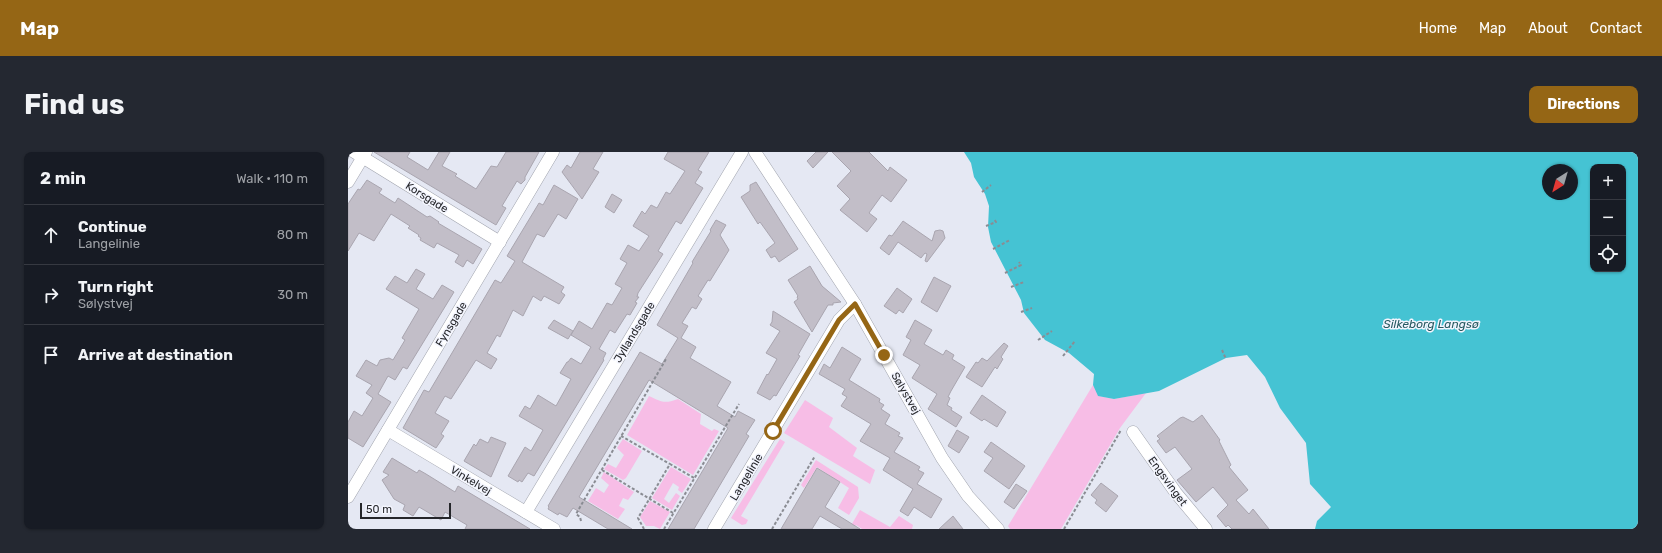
<!DOCTYPE html>
<meta charset="utf-8">
<style>
body{margin:0;font-family:Rubik,sans-serif;background:#242831;color:#f1f3f6}
.controls{position:absolute;right:12px;top:12px;display:grid;overflow:hidden;border-radius:8px;box-shadow:0 1px 3px #0004}
.controls button{width:36px;height:36px;display:grid;place-items:center;padding:0;border:0;border-bottom:1px solid #363941;background:#171b24;color:#f1f3f6;font:20px sans-serif}
.compass{position:absolute;left:1194px;top:12px;width:36px;height:36px;border-radius:50%;background:#171b24;box-shadow:0 1px 3px #0004;rotate:217deg}
.scale{position:absolute;left:12px;bottom:10px;width:91px;box-sizing:border-box;padding-left:4px;border:2px solid #25262a;border-top:0;font-size:11px;line-height:14px;white-space:nowrap;color:#25262a;-webkit-text-stroke:3px #f3f5fe;paint-order:stroke}
.stop{position:absolute;width:12px;height:12px;margin:-9px;border:3px solid #956615;border-radius:50%;background:#fff}
.stop.end{background:#956615;border-color:#fff;box-shadow:0 1px 4px #0008}
.list{margin:0;padding:0;list-style:none}
h2{display:flex;justify-content:space-between;align-items:center;height:52px;margin:0;padding:0 16px;font-size:17px}
h2 small{font-size:13px;font-weight:400;color:#9ea1a6}
.list li{display:grid;grid-template-columns:26px 1fr auto;gap:12px;align-items:center;box-sizing:border-box;height:60px;padding:0 16px;border-top:1px solid #363941}
.list b{display:block;font-size:15px;white-space:nowrap}
.list p{margin:0;font-size:13px;white-space:nowrap;color:#9ea1a6}
.list em{font-size:13px;font-style:normal;color:#9ea1a6}
.icon{flex:none;width:22px;height:22px;fill:none;stroke:currentColor;stroke-width:2;stroke-linecap:round;stroke-linejoin:round}
.map{position:relative;flex:none;width:1290px;height:377px;overflow:hidden;border-radius:8px}
header{display:flex;align-items:center;gap:24px;box-sizing:border-box;height:56px;padding:0 20px;background:#956615;color:#fff}
header strong{font-size:19px}
nav{display:flex;gap:22px;margin-inline-start:auto;font-size:14px}
.intro{display:flex;align-items:center;justify-content:space-between;box-sizing:border-box;height:96px;padding:0 24px}
h1{margin:0;font-size:28px}
.button{padding:10px 18px;border-radius:8px;background:#956615;color:#fff;font-size:14px;font-weight:700}
main{display:flex;gap:24px;padding:0 24px}
aside{flex:1;background:#171b24;border-radius:8px;box-shadow:0 1px 3px #0004}
.map>svg:first-child{display:block}
</style>
<header>
<strong>Map</strong>
<nav><a>Home</a><a>Map</a><a>About</a><a>Contact</a></nav>
</header>
<div class="intro"><h1>Find us</h1><a class="button">Directions</a></div>
<main>
<aside>
<h2>2 min<small>Walk · 110 m</small></h2>
<ul class="list">
<li><svg class="icon" aria-label="ahead" viewBox="0 0 24 24"><path d="M12 20V5M6 11l6-6 6 6"/></svg><div><b>Continue</b><p>Langelinie</p></div><em>80 m</em></li>
<li><svg class="icon" aria-label="right" viewBox="0 0 24 24"><path d="M7 20v-9h11M14 6l5 5-5 5"/></svg><div><b>Turn right</b><p>Sølystvej</p></div><em>30 m</em></li>
<li><svg class="icon" aria-label="arrive" viewBox="0 0 24 24"><path d="M6 21V4h12l-3 4 3 4H6"/></svg><div><b>Arrive at destination</b></div></li>
</ul>
</aside>
<div class="map">
<svg width="1290" height="377" viewBox="0 0 1290 377">
<rect width="100%" height="100%" fill="#e5e8f3"/>
<g fill="#f7bde6">
<polygon points="745,233 751,244 766,247 798,241 772,276 713,377 662,377 660,374"/>
<path d="M 301,244 C 314,250 316,252 330,247 L 353,262 L 352,272 L 364,279 L 366,277 L 371,279 L 345,323 L 279,283 Z"/>
<polygon points="457,248 485,266 481,275 509,296 505,304 527,318 522,332 436,281"/>
<polygon points="275,287 294,299 278,326 275,328 256,317 260,312 268,316 276,303 269,296"/>
<polygon points="432,287 437,290 393,364 400,368 398,372 394,373 383,366"/>
<polygon points="468,308 510,335 511,346 501,363 490,356 501,336 469,315 456,336 453,333"/>
<polygon points="323,315 343,327 334,341 330,338 331,335 325,331 316,347 321,351 328,341 332,344 324,358 304,346"/>
<polygon points="256,320 286,340 280,348 275,346 271,354 277,357 270,367 240,349 248,336 256,341 261,333 253,326"/>
<polygon points="302,349 322,360 312,377 306,374 298,374 292,365"/>
<polygon points="512,358 542,375 551,364 565,373 564,377 514,377 508,373 505,377 501,377"/>
</g>
<path fill="#45c3d3" fill-rule="evenodd" d="M 616,0 L 1290,0 L 1290,377 L 967,377 L 969,369 L 983,355 L 962,332 L 958,291 L 932,256 L 917,225 L 899,203 L 878,206 L 811,239 L 766,247 L 750,244 L 745,233 L 746,222 L 721,201 L 697,188 L 676,161 L 673,148 L 643,90 L 640,75 L 641,54 L 637,42 L 626,25 L 623,11 ZM 1245,15 L 1275,15 L 1275,117 L 1245,117 ZM 1200,18 L 1224,18 L 1224,42 L 1200,42 Z"/>
<g fill="#c2bec8" stroke="#a9a5af">
<polygon points="26,0 62,0 59,5 80,18 91,0 102,0 94,14 109,22 107,24 128,37 143,14 149,15 158,0 191,0 177,25 177,28 173,32 169,29 154,54 158,56 148,73"/>
<polygon points="232,0 255,0 245,17 251,20 234,47 214,20 219,13 223,16"/>
<polygon points="320,0 361,0 350,18 354,20 347,31 355,36 333,72 328,69 310,99 315,102 290,141 289,145 291,145 287,150 289,151 282,163 279,162 267,181 262,178 251,197 258,201 255,207 256,208 186,324 180,321 174,330 171,328 170,330 160,324 177,295 183,299 195,278 171,264 177,254 182,257 190,243 208,254 223,227 212,221 219,210 220,210 223,206 233,212 243,195 223,183 231,169 244,177 259,151 264,153 274,136 267,132 279,111 272,107 280,93 291,99 301,84 285,74 294,59 297,62 303,53 309,56 318,40 322,42 337,19 316,7"/>
<polygon points="468,0 480,0 465,16 459,9"/>
<polygon points="484,0 521,0 540,19 542,15 559,28 543,50 534,43 521,61 529,67 519,80 492,58 502,47 489,34 503,19"/>
<polygon points="19,28 34,37 31,41 47,51 50,46 79,65 82,64 91,70 90,71 134,97 125,112 119,108 115,115 107,110 111,103 89,91 86,96 72,88 73,86 70,84 71,83 60,76 62,74 43,62 26,89 11,81 0,99 0,52 10,37 12,38"/>
<polygon points="408,30 450,97 431,110 427,104 423,106 418,98 427,91 412,70 410,72 393,45 402,39 402,33"/>
<polygon points="206,33 230,47 218,67 210,62 196,85 189,82 174,110 216,135 213,140 217,143 211,152 196,144 193,149 185,144 175,164 165,158 152,185 149,183 139,201 149,207 143,217 128,208 103,247 97,244 87,261 101,269 93,282 96,284 88,296 55,276 76,238 81,240 147,128 153,131 167,109 159,104 191,51 195,53"/>
<polygon points="264,42 274,48 266,61 257,55"/>
<polygon points="368,68 378,73 372,83 381,98 362,129 360,128 350,144 354,147 348,157 344,155 334,171 340,174 333,186 348,195 342,206 383,230 369,254 387,265 390,259 407,268 398,282 401,284 346,377 320,377 380,276 301,228 231,345 284,377 260,377 225,356 219,365 211,361 210,363 200,357 201,355 200,354 292,200 314,212 330,186 309,173 345,111 344,110 363,79 362,78"/>
<polygon points="555,69 584,89 587,79 592,78 595,79 597,86 579,110 577,109 579,102 577,101 573,106 550,90 541,103 532,96 541,83 544,84"/>
<polygon points="462,114 474,134 493,150 485,151 485,153 480,153 464,180 446,150 450,147 449,145 450,144 440,128"/>
<polygon points="68,117 77,122 68,137 85,147 94,133 106,140 59,217 55,215 47,228 40,224 30,242 43,250 15,295 0,286 0,270 6,259 14,264 25,246 18,241 24,233 8,224 18,208 29,214 32,208 41,206 45,208 57,188 54,186 71,157 38,137 47,124 59,131"/>
<polygon points="586,125 603,134 589,160 573,150"/>
<polygon points="549,136 564,147 555,161 551,158 548,162 536,154"/>
<polygon points="425,159 462,182 450,203 452,204 428,244 426,243 422,248 409,241 419,222 420,223 429,207 418,201 432,179 422,173 424,170"/>
<polygon points="206,168 225,179 220,187 200,176"/>
<polygon points="567,168 584,178 576,192 595,203 598,198 606,203 604,207 617,215 603,239 600,245 602,246 599,253 604,256 603,258 614,265 608,275 580,257 589,242 564,226 572,213 555,203 563,188 558,185"/>
<polygon points="656,191 660,194 653,205 655,207 649,217 647,215 634,235 618,225 628,210 630,211 634,206 639,209"/>
<polygon points="494,195 513,207 501,228 532,247 531,250 536,253 533,257 542,263 537,272 552,281 550,284 555,286 546,300 572,315 570,318 576,321 569,332 594,347 583,366 566,355 560,364 552,359 565,337 535,318 542,306 512,289 523,272 493,254 499,245 494,242 497,237 471,222 476,212 482,216"/>
<polygon points="634,243 658,260 649,275 636,267 634,269 622,261"/>
<polygon points="854,263 872,288 871,289 883,313 881,315 900,338 888,348 901,362 905,357 921,377 884,377 880,373 878,375 869,364 880,353 865,335 848,350 829,328 844,317 827,295 818,301 809,289 812,287 809,284 832,266 835,265 845,270"/>
<polygon points="609,278 621,285 611,301 600,294"/>
<polygon points="143,285 158,291 143,325 116,309 126,292 128,294 132,287 140,291"/>
<polygon points="643,290 677,314 661,337 636,319 645,306 636,300"/>
<polygon points="44,306 69,321 71,318 78,322 107,340 110,334 182,377 117,377 119,373 97,360 93,368 71,355 65,364 55,358 57,353 46,347 34,328 41,323 35,320"/>
<polygon points="469,316 492,330 477,355 512,377 494,377 472,364 464,377 433,377"/>
<polygon points="753,331 770,344 758,360 747,351 749,348 743,343"/>
<polygon points="668,332 679,339 666,357 656,350"/>
<polygon points="605,364 615,377 591,377"/>
</g>
<g fill="none" stroke-linecap="round" stroke-linejoin="round">
<defs>
<g id="minor">
<polyline points="6,0 152,90"/>
<polyline points="407,0 507,152 594,306 620,344 650,377"/>
<polyline points="0,30 18,0"/>
<polyline points="40,278 206,377"/>
<polyline points="785,280 828,341 858,377"/>
<polyline points="0,345 205,0"/>
<polyline points="178,360 394,0"/>
<polyline points="366,377 491,168 507,152"/>
</g>
</defs>
<use href="#minor" stroke="#a1a4ae" stroke-width="13"/>
<g stroke="#8a8c93" stroke-width="2" stroke-dasharray="3 2" stroke-linecap="butt">
<polyline points="634,40 643,33"/>
<polyline points="638,74 648,70 646,67"/>
<polyline points="645,97 662,88"/>
<polyline points="657,121 673,113 671,110"/>
<polyline points="663,135 676,130"/>
<polyline points="673,160 684,156"/>
<polyline points="690,188 704,179"/>
<polyline points="874,198 878,207"/>
<polyline points="715,204 727,189"/>
<polyline points="273,284 322,312"/>
<polyline points="254,318 325,361"/>
<polyline points="233,369 232,365 228,362 318,207"/>
<polyline points="296,377 290,366 322,312 346,326"/>
<polyline points="316,377 391,252"/>
<polyline points="424,377 467,304"/>
<polyline points="716,377 773,278"/>
</g>
<use href="#minor" stroke="#fff" stroke-width="12"/>
</g>
<g fill="none" stroke-linecap="round" stroke-linejoin="round">
<polyline stroke="#956615" stroke-width="5" points="425,279 491,168 507,152 536,203"/>
</g>
<g text-anchor="middle" stroke-width="3" stroke-linejoin="round" paint-order="stroke">
<g font-size="11" fill="#25262a" stroke="#f3f5fe">
<text transform="translate(79 45) rotate(32)" y="4">Korsgade</text>
<text transform="translate(103 172) rotate(-59)" y="4">Fynsgade</text>
<text transform="translate(286 180) rotate(-59)" y="4">Jyllandsgade</text>
<text transform="translate(558 241) rotate(60)" y="4">Sølystvej</text>
<text transform="translate(398 325) rotate(-59)" y="4">Langelinie</text>
<text transform="translate(123 328) rotate(31)" y="4">Vinkelvej</text>
<text transform="translate(820 329) rotate(54)" y="4">Engsvinget</text>
</g>
<g font-size="12" font-style="italic" fill="#265a61" stroke="#f3f5fe">
<text x="1083" y="176">Silkeborg Langsø</text>
</g>
</g>
</svg>
<div class="controls">
<button>+</button>
<button>−</button>
<button><svg class="icon" aria-label="locate" viewBox="0 0 24 24"><circle cx="12" cy="12" r="6"/><path d="M12 2v4M12 18v4M2 12h4M18 12h4"/></svg></button>
</div>
<svg class="compass" viewBox="-18 -18 36 36"><path d="M0-13l5 13h-10z" fill="#e53935"/><path d="M0 13l5-13h-10z" fill="#9ea1a6"/></svg>
<div class="scale">50 m</div>
<div class="stop" style="left:425px;top:279px"></div>
<div class="stop end" style="left:536px;top:203px"></div>
</div>
</main>
